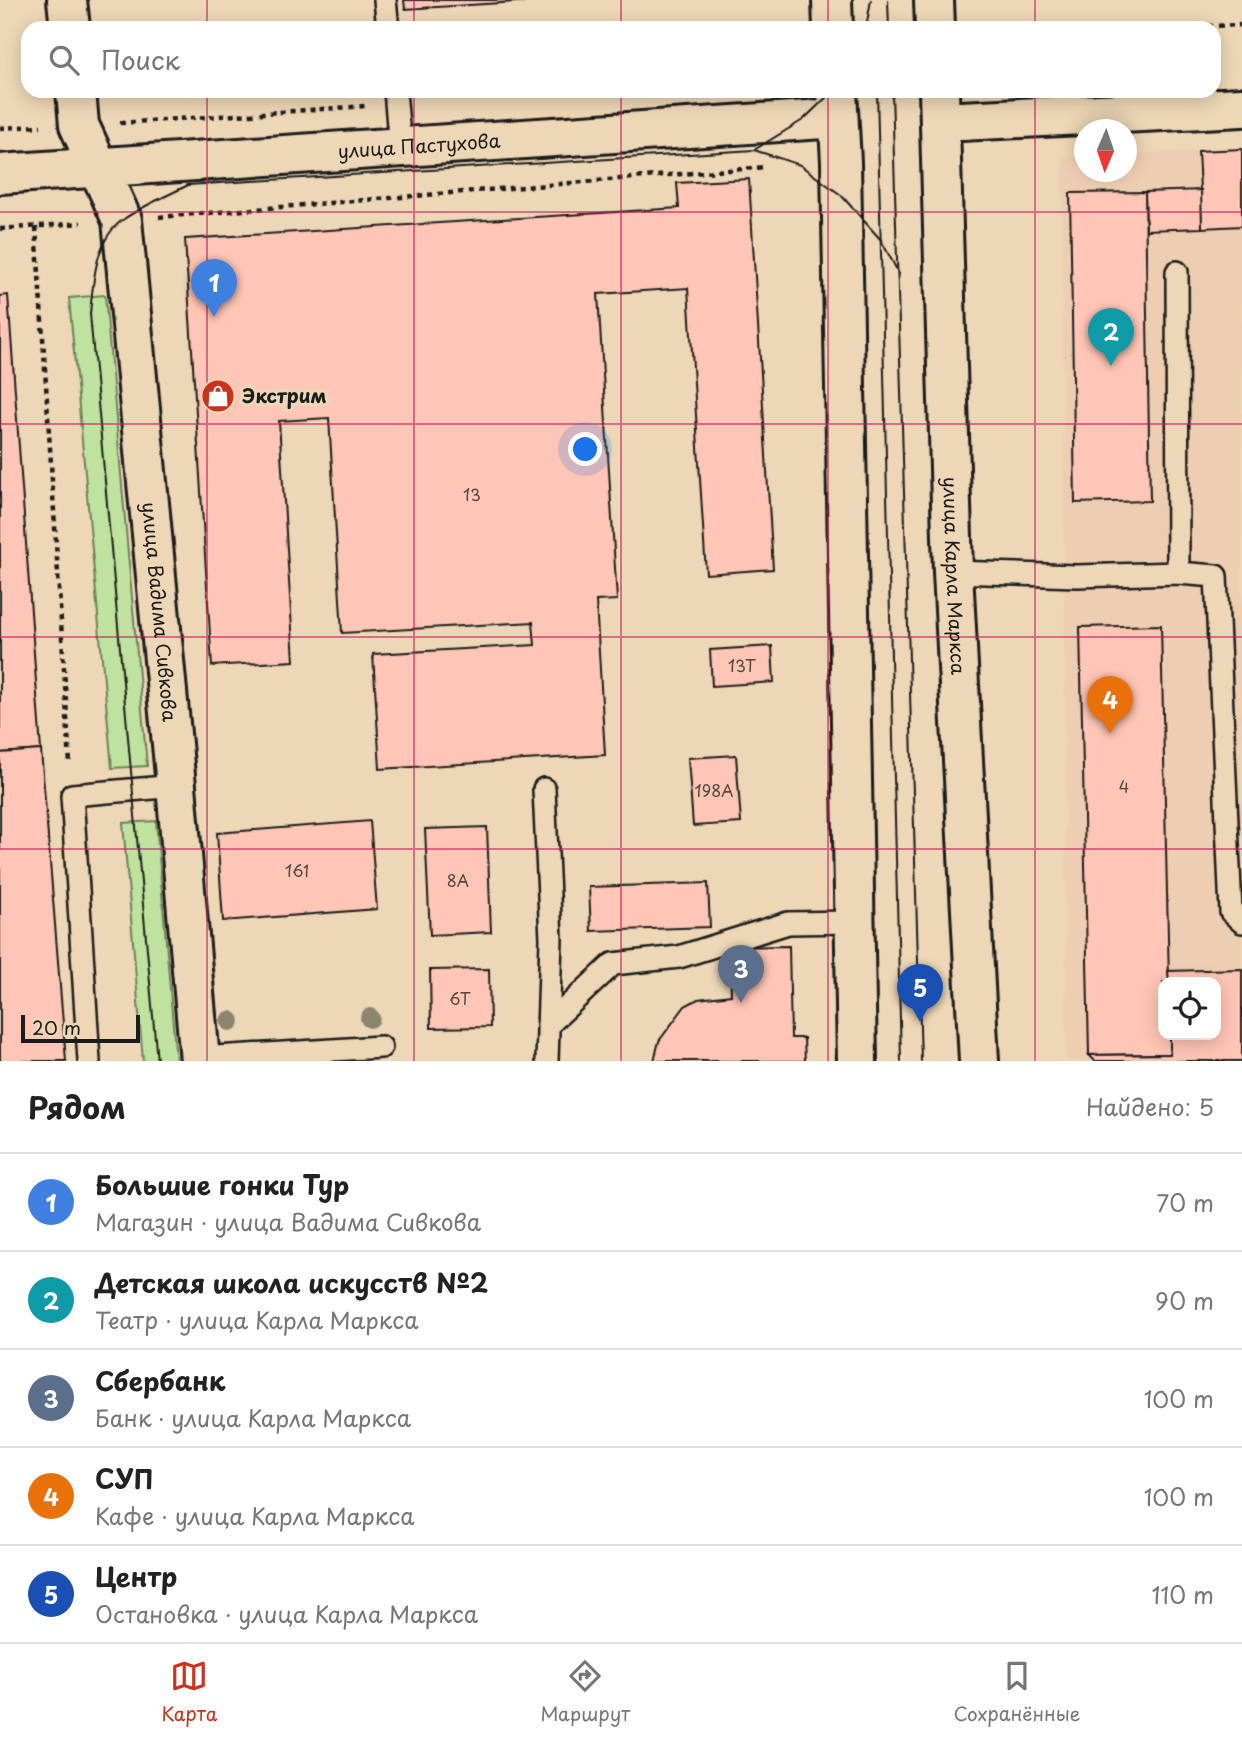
<!DOCTYPE html>
<html lang="ru">
<meta charset="utf-8">
<style>
body{margin:0;font-family:"Playpen Sans",sans-serif;background:#f2f2f2;color:#222}
.controls{position:absolute;right:21px;bottom:21px;display:grid;overflow:hidden;border-radius:14px;box-shadow:0 4px 18px #0003}
.controls button{width:63px;height:63px;display:grid;place-items:center;padding:0;border:0;border-bottom:2px solid #e0e0e0;background:#fff;color:#222;font:35px sans-serif}
.compass{position:absolute;left:1074px;top:119px;width:63px;height:63px;border-radius:50%;background:#fff;box-shadow:0 4px 18px #0003;rotate:182deg}
.scale{position:absolute;left:21px;bottom:18px;width:119px;box-sizing:border-box;padding-left:7px;border:4px solid #1c1c1c;border-top:0;font-size:19px;line-height:24px;white-space:nowrap;color:#1c1c1c;-webkit-text-stroke:5px #edd7b6;paint-order:stroke}
.you{position:absolute;left:586px;top:450px;width:24px;height:24px;margin:-18px;border:5px solid #fff;border-radius:50%;background:#1a73e8;box-shadow:0 0 0 10px #1a73e833}
.badge{display:grid;place-items:center;width:46px;height:46px;border-radius:50%;background:#c8321e;color:#fff;font-size:23px;font-weight:700}
.pin{position:absolute;translate:-50% -58px;filter:drop-shadow(0 2px 4px #0008)}
.pin::after{content:'';position:absolute;top:37px;width:24px;height:21px;background:inherit;clip-path:polygon(0 0,100% 0,50% 100%)}
.list{margin:0;padding:0;list-style:none}
h2{display:flex;justify-content:space-between;align-items:center;height:91px;margin:0;padding:0 28px;font-size:30px}
h2 small{font-size:23px;font-weight:400;color:#767676}
.list li{display:grid;grid-template-columns:46px 1fr auto;gap:21px;align-items:center;box-sizing:border-box;height:98px;padding:0 28px;border-top:2px solid #e0e0e0}
.list b{display:block;font-size:26px;white-space:nowrap}
.list p{margin:0;font-size:23px;white-space:nowrap;color:#767676}
.list em{font-size:23px;font-style:normal;color:#767676}
.icon{flex:none;width:38px;height:38px;fill:none;stroke:currentColor;stroke-width:2;stroke-linecap:round;stroke-linejoin:round}
.map{position:relative;flex:none;width:1242px;height:1061px;overflow:hidden}
.search{position:absolute;background:#fff;box-shadow:0 4px 18px #0003;left:21px;right:21px;top:21px;height:77px;display:flex;align-items:center;gap:18px;box-sizing:border-box;padding:0 24px;border-radius:21px;color:#767676;font-size:26px}
.sheet{height:581px;background:#fff}
nav{display:flex;justify-content:space-around;align-items:center;box-sizing:border-box;height:98px;border-top:2px solid #e0e0e0;background:#fff;font-size:19px;color:#767676}
nav a{display:grid;justify-items:center;gap:4px}
nav .on{color:#c8321e}
.map>svg:first-child{display:block}
</style>
<div class="map">
<svg width="1242" height="1061" viewBox="0 0 1242 1061">
<rect width="100%" height="100%" fill="#edd7b6"/>
<filter id="ink" filterUnits="userSpaceOnUse"><feTurbulence type="fractalNoise" baseFrequency=".0143" numOctaves="2"/><feDisplacementMap in="SourceGraphic" scale="14" xChannelSelector="R" yChannelSelector="G"/><feConvolveMatrix kernelMatrix="1 2 1 2 8 2 1 2 1" color-interpolation-filters="sRGB"/></filter>
<g filter="url(#ink)">
<path fill="#eeceb3" fill-rule="evenodd" d="M 1242,149 L 1242,1061 L 1066,1061 L 1062,157 L 1084,156 L 1084,172 L 1126,172 L 1127,154 ZM 1163,982 L 1216,982 L 1216,1035 L 1163,1035 Z"/>
<g fill="#bfe39e" stroke="#6e805d" stroke-width="2">
<polygon points="105,295 147,766 112,768 69,298"/>
<polygon points="156,821 176,1061 143,1061 123,823"/>
</g>
<g fill="#ffc5b5" stroke="#1c1c1c" stroke-width="2">
<polygon points="404,0 549,0 405,9"/>
<polygon points="1242,149 1242,226 1202,228 1198,151"/>
<polygon points="749,179 773,569 706,574 688,288 598,294 617,600 596,601 605,755 380,769 373,654 535,645 533,622 342,633 329,418 279,421 294,661 212,666 185,239 679,208 677,183"/>
<polygon points="1201,190 1202,228 1146,230 1145,192"/>
<polygon points="1145,192 1150,501 1075,503 1070,193"/>
<polygon points="8,295 41,750 0,753 0,296"/>
<polygon points="1161,625 1169,982 1163,982 1163,1035 1170,1035 1170,1054 1089,1055 1080,627"/>
<polygon points="772,646 774,682 712,686 710,650"/>
<polygon points="41,750 66,1061 0,1061 0,753"/>
<polygon points="736,755 741,823 693,826 688,758"/>
<polygon points="370,821 377,909 223,921 217,833"/>
<polygon points="487,827 491,932 430,935 425,829"/>
<polygon points="708,883 710,927 591,931 589,887"/>
<polygon points="789,946 791,1038 804,1038 805,1061 654,1061 659,1041 685,1006 698,999 731,995 730,947"/>
<polygon points="489,969 490,1027 431,1028 430,970"/>
<polygon points="1242,969 1242,1061 1095,1061 1089,1055 1170,1054 1170,1035 1216,1035 1216,982 1169,982 1168,971"/>
</g>
<g fill="none" stroke-linecap="round" stroke-linejoin="round">
<defs>
<g id="lane">
<polyline points="385,0 388,28"/>
<polyline points="395,91 400,148"/>
<polyline points="1177,272 1178,573"/>
<polyline points="953,572 1077,576 1178,573 1216,576 1231,912 1242,922"/>
<polyline points="544,789 551,939 547,1061"/>
<polyline points="548,1025 613,964 679,957 788,923 854,922"/>
<polyline points="199,1058 381,1047"/>
<polyline points="89,1061 72,795 176,786"/>
</g>
<g id="street">
<polyline points="67,0 70,28"/>
<path id="s1" d="M 76,91 L 79,125 L 122,220 L 176,786 L 200,1061"/>
<polyline points="940,122 1242,107"/>
<path id="s2" d="M 0,174 L 838,118"/>
</g>
<g id="primary">
<polyline points="832,0 833,28"/>
<polyline points="934,0 935,28"/>
<polyline points="837,91 841,162 857,1061"/>
<path id="s3" d="M 939,91 L 953,572 L 979,1061"/>
</g>
</defs>
<use href="#lane" stroke="#1c1c1c" stroke-width="26"/>
<use href="#street" stroke="#1c1c1c" stroke-width="44"/>
<use href="#primary" stroke="#1c1c1c" stroke-width="44"/>
<g stroke="#1c1c1c" stroke-width="4.5" stroke-dasharray="5 5" stroke-linecap="butt">
<polyline points="1148,28 1242,25"/>
<polyline points="120,123 366,106"/>
<polyline points="0,128 41,126"/>
<polyline points="159,217 766,167"/>
<polyline points="36,227 70,764"/>
<polyline points="0,229 81,223"/>
</g>
<use href="#lane" stroke="#edd7b6" stroke-width="21"/>
<use href="#street" stroke="#edd7b6" stroke-width="38"/>
<use href="#primary" stroke="#edd7b6" stroke-width="38"/>
<g stroke="#1c1c1c" stroke-width="2">
<polyline points="888,0 889,28"/>
<polyline points="866,28 871,0"/>
<polyline points="877,91 901,1061"/>
<polyline points="892,91 921,1061"/>
<polyline points="754,150 803,120 833,91"/>
<path d="M 157,1061 L 90,314 C 93,283 95,238 124,219 C 144,205 167,196 188,185 L 754,150 L 800,165 L 841,195 L 881,240 L 899,274"/>
</g>
</g>
<g fill="#8c8670">
<circle cx="370" cy="1018" r="10"/>
<circle cx="230" cy="1021" r="10"/>
</g>
</g>
<path fill="none" stroke="#c2185b" stroke-width="2" stroke-opacity="0.55" d="M 207,0 L 207,28M 414,0 L 414,28M 621,0 L 621,28M 828,0 L 828,28M 1035,0 L 1035,28M 207,91 L 207,1061M 414,91 L 414,1061M 621,91 L 621,1061M 828,91 L 828,1061M 1035,91 L 1035,1061M 0,212 L 1242,212M 0,424 L 1242,424M 0,637 L 1242,637M 0,849 L 1242,849"/>
<defs>
<symbol id="shop-disc" viewBox="-11 -11 22 22"><circle r="9.5" fill="#c8321e" stroke="#edd7b6"/><path d="M-5-2.5h2.3a2.7 3.5 0 0 1 5.4 0H5L5.5 6h-11ZM-1.5-2.5h3a1.5 2.3 0 0 0-3 0Z" fill="#fff"/></symbol>
</defs>
<g fill-rule="evenodd">
<use href="#shop-disc" x="199" y="377" width="38" height="38"/>
</g>
<g text-anchor="middle" stroke-width="7" stroke-linejoin="round" paint-order="stroke">
<g font-size="16" fill="#554642">
<text x="472" y="501">13</text>
<text x="742" y="672">13Т</text>
<text x="1124" y="793">4</text>
<text x="714" y="797">198А</text>
<text x="297" y="877">161</text>
<text x="458" y="887">8А</text>
<text x="460" y="1005">6Т</text>
</g>
<g font-size="19" fill="#1c1c1c" stroke="#edd7b6">
<text dy="7" stroke="none"><textPath href="#s2" startOffset="420">улица Пастухова</textPath></text>
<text dy="7" stroke="none"><textPath href="#s3" startOffset="485">улица Карла Маркса</textPath></text>
<text dy="7" stroke="none"><textPath href="#s1" startOffset="532">улица Вадима Сивкова</textPath></text>
</g>
<g font-size="19" font-weight="bold" fill="#1c1c1c" stroke="#edd7b6" text-anchor="start">
<text x="242" y="403">Экстрим</text>
</g>
</g>
</svg>
<div class="controls">
<button><svg class="icon" aria-label="locate" viewBox="0 0 24 24"><circle cx="12" cy="12" r="6"/><path d="M12 2v4M12 18v4M2 12h4M18 12h4"/></svg></button>
</div>
<svg class="compass" viewBox="-18 -18 36 36"><path d="M0-13l5 13h-10z" fill="#e53935"/><path d="M0 13l5-13h-10z" fill="#767676"/></svg>
<div class="scale">20 m</div>
<div class="you"></div>
<div class="pin badge" style="left:214px;top:317px;background:#3f7fe0">1</div>
<div class="pin badge" style="left:1111px;top:366px;background:#0f9aa8">2</div>
<div class="pin badge" style="left:741px;top:1003px;background:#5c6f8a">3</div>
<div class="pin badge" style="left:1110px;top:734px;background:#e8710a">4</div>
<div class="pin badge" style="left:920px;top:1022px;background:#1a4fb4">5</div>
<div class="search"><svg class="icon" aria-label="search" viewBox="0 0 24 24"><circle cx="10" cy="10" r="6"/><path d="M15 15l6 6"/></svg>Поиск</div>
</div>
<section class="sheet">
<h2>Рядом<small>Найдено: 5</small></h2>
<ul class="list">
<li><span class="badge" style="background:#3f7fe0">1</span><div><b>Большие гонки Тур</b><p>Магазин · улица Вадима Сивкова</p></div><em>70 m</em></li>
<li><span class="badge" style="background:#0f9aa8">2</span><div><b>Детская школа искусств №2</b><p>Театр · улица Карла Маркса</p></div><em>90 m</em></li>
<li><span class="badge" style="background:#5c6f8a">3</span><div><b>Сбербанк</b><p>Банк · улица Карла Маркса</p></div><em>100 m</em></li>
<li><span class="badge" style="background:#e8710a">4</span><div><b>СУП</b><p>Кафе · улица Карла Маркса</p></div><em>100 m</em></li>
<li><span class="badge" style="background:#1a4fb4">5</span><div><b>Центр</b><p>Остановка · улица Карла Маркса</p></div><em>110 m</em></li>
</ul>
</section>
<nav>
<a class="on"><svg class="icon" aria-label="map" viewBox="0 0 24 24"><path d="M3 6l6-2 6 2 6-2v14l-6 2-6-2-6 2zM9 4v14M15 6v14"/></svg>Карта</a>
<a><svg class="icon" aria-label="directions" viewBox="0 0 24 24"><path d="M12 3l9 9-9 9-9-9zM9 14v-3h6M13 9l2 2-2 2"/></svg>Маршрут</a>
<a><svg class="icon" aria-label="saved" viewBox="0 0 24 24"><path d="M7 4h10v16l-5-4-5 4z"/></svg>Сохранённые</a>
</nav>
